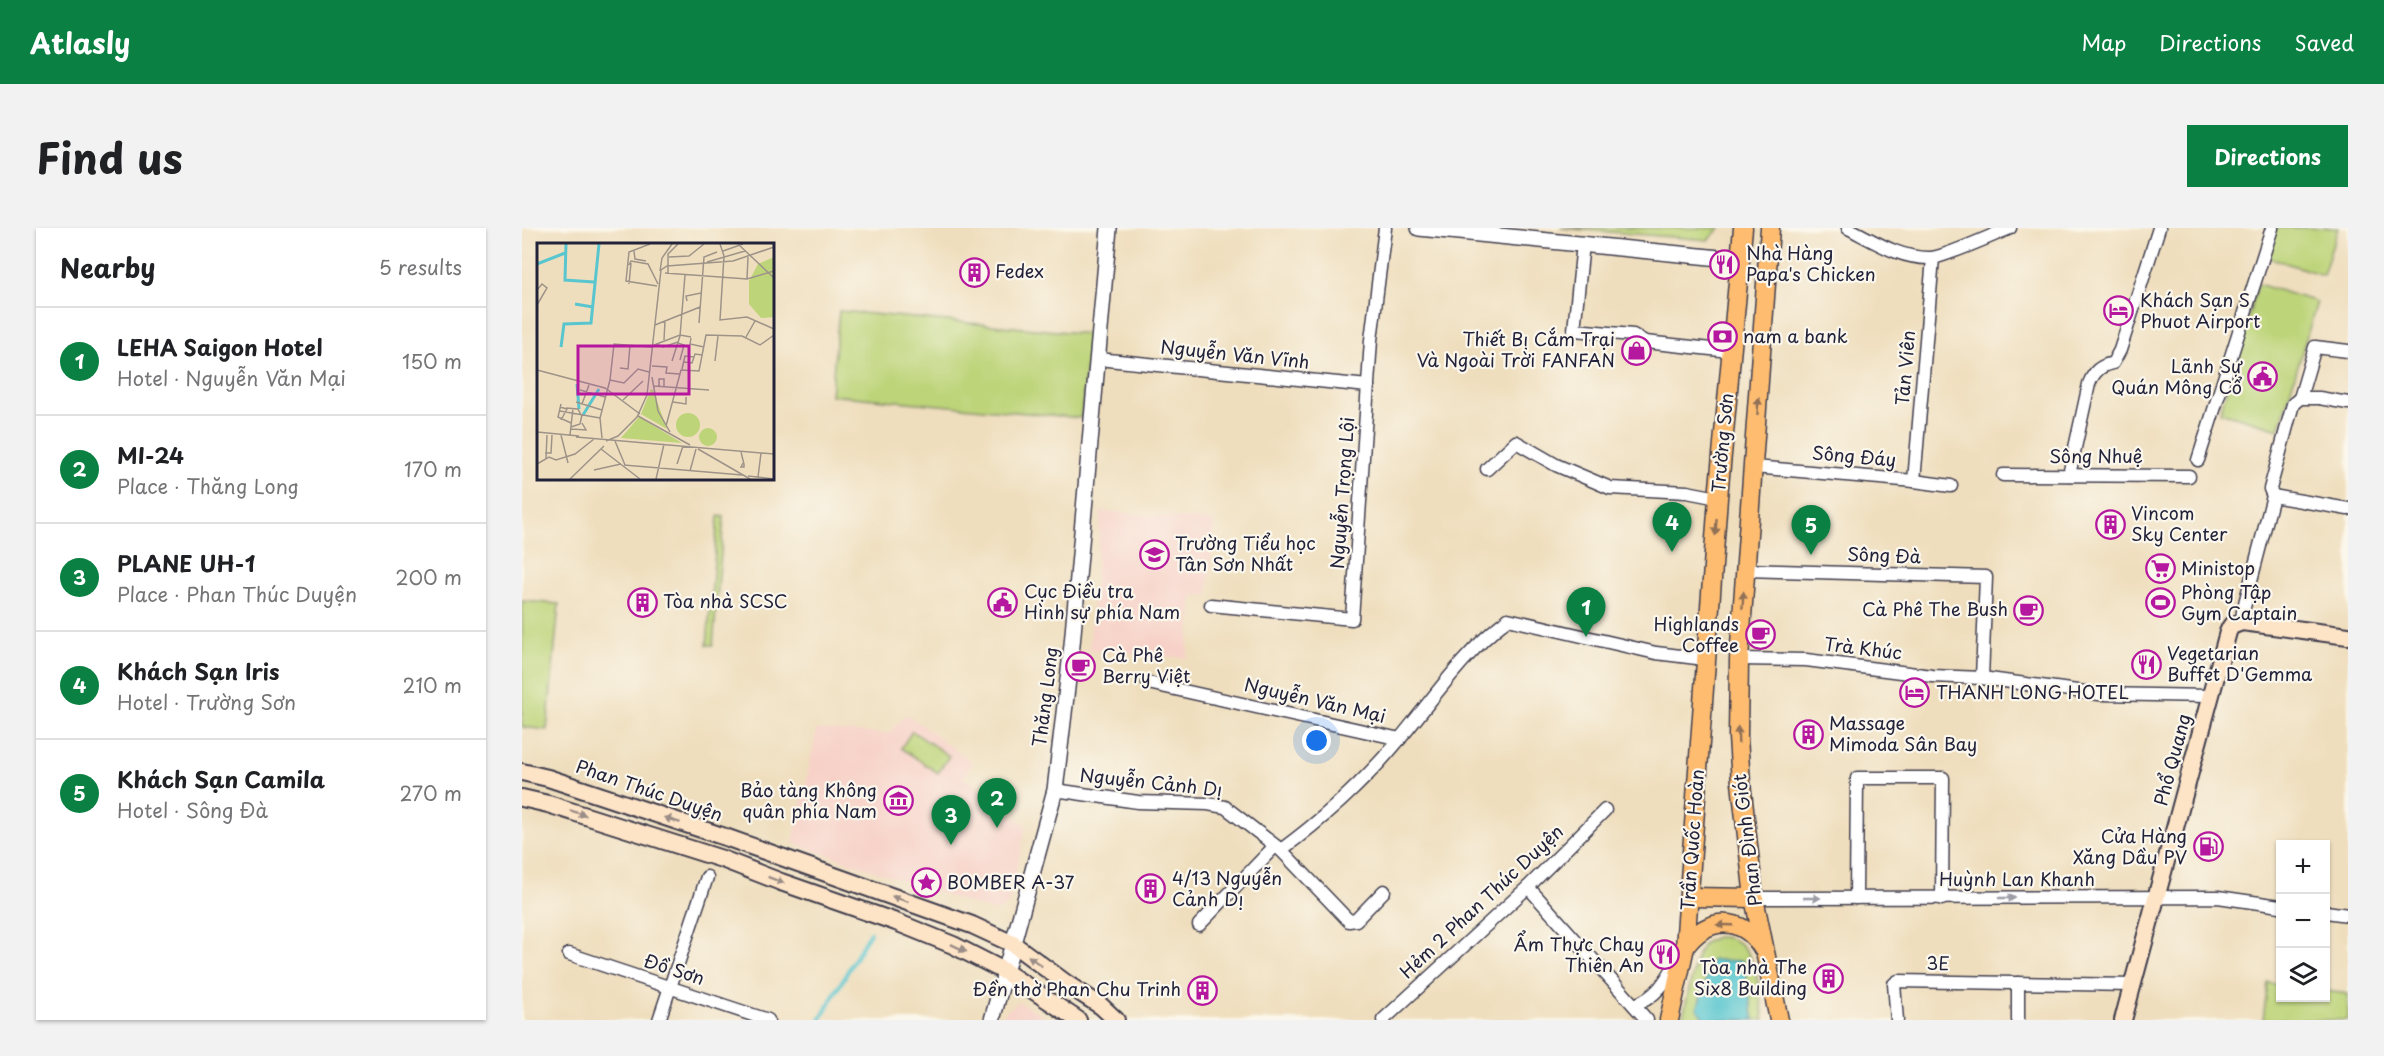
<!DOCTYPE html>
<meta charset="utf-8">
<style>
body{margin:0;font-family:"Playpen Sans",sans-serif;background:#f2f2f2;color:#202124}
.controls{position:absolute;right:18px;bottom:18px;display:grid;overflow:hidden;border-radius:0px;box-shadow:0 2px 4px #0004}
.controls button{width:54px;height:54px;display:grid;place-items:center;padding:0;border:0;border-bottom:2px solid #e0e0e0;background:#fff;color:#202124;font:30px sans-serif}
.you{position:absolute;left:795px;top:513px;width:21px;height:21px;margin:-15px;border:4px solid #fff;border-radius:50%;background:#1a73e8;box-shadow:0 0 0 9px #1a73e833}
.badge{display:grid;place-items:center;width:39px;height:39px;border-radius:50%;background:#0b8043;color:#fff;font-size:20px;font-weight:700}
.pin{position:absolute;translate:-50% -50px;filter:drop-shadow(0 2px 3px #0008)}
.pin::after{content:'';position:absolute;top:32px;width:21px;height:18px;background:inherit;clip-path:polygon(0 0,100% 0,50% 100%)}
.list{margin:0;padding:0;list-style:none}
h2{display:flex;justify-content:space-between;align-items:center;height:78px;margin:0;padding:0 24px;font-size:26px}
h2 small{font-size:20px;font-weight:400;color:#757577}
.list li{display:grid;grid-template-columns:39px 1fr auto;gap:18px;align-items:center;box-sizing:border-box;height:108px;padding:0 24px;border-top:2px solid #e0e0e0}
.list b{display:block;font-size:22px;white-space:nowrap}
.list p{margin:0;font-size:20px;white-space:nowrap;color:#757577}
.list em{font-size:20px;font-style:normal;color:#757577}
.icon{flex:none;width:33px;height:33px;fill:none;stroke:currentColor;stroke-width:2;stroke-linecap:round;stroke-linejoin:round}
.map{position:relative;flex:none;width:1826px;height:792px;overflow:hidden;border-radius:0px}
header{display:flex;align-items:center;gap:36px;box-sizing:border-box;height:84px;padding:0 30px;background:#0b8043;color:#fff}
header strong{font-size:28px}
nav{display:flex;gap:33px;margin-inline-start:auto;font-size:21px}
.intro{display:flex;align-items:center;justify-content:space-between;box-sizing:border-box;height:144px;padding:0 36px}
h1{margin:0;font-size:42px}
.button{padding:15px 27px;border-radius:0px;background:#0b8043;color:#fff;font-size:21px;font-weight:700}
main{display:flex;gap:36px;padding:0 36px}
aside{flex:1;background:#fff;border-radius:0px;box-shadow:0 2px 4px #0004}
.map>svg:first-child{display:block}
</style>
<header>
<strong>Atlasly</strong>
<nav><a>Map</a><a>Directions</a><a>Saved</a></nav>
</header>
<div class="intro"><h1>Find us</h1><a class="button">Directions</a></div>
<main>
<aside>
<h2>Nearby<small>5 results</small></h2>
<ul class="list">
<li><span class="badge">1</span><div><b>LEHA Saigon Hotel</b><p>Hotel · Nguyễn Văn Mại</p></div><em>150 m</em></li>
<li><span class="badge">2</span><div><b>MI-24</b><p>Place · Thăng Long</p></div><em>170 m</em></li>
<li><span class="badge">3</span><div><b>PLANE UH-1</b><p>Place · Phan Thúc Duyện</p></div><em>200 m</em></li>
<li><span class="badge">4</span><div><b>Khách Sạn Iris</b><p>Hotel · Trường Sơn</p></div><em>210 m</em></li>
<li><span class="badge">5</span><div><b>Khách Sạn Camila</b><p>Hotel · Sông Đà</p></div><em>270 m</em></li>
</ul>
</aside>
<div class="map">
<svg width="1826" height="792" viewBox="0 0 1826 792">
<rect width="100%" height="100%" fill="#fbf7ec"/>
<filter id="ink" filterUnits="userSpaceOnUse"><feTurbulence type="fractalNoise" baseFrequency=".0167" numOctaves="2"/><feDisplacementMap in="SourceGraphic" scale="12" xChannelSelector="R" yChannelSelector="G"/><feConvolveMatrix kernelMatrix="1 2 1 2 8 2 1 2 1" color-interpolation-filters="sRGB"/></filter>
<filter id="wash" filterUnits="userSpaceOnUse"><feTurbulence type="fractalNoise" baseFrequency=".008" numOctaves="4" result="noise"/><feDisplacementMap in="SourceGraphic" scale="24" xChannelSelector="R" yChannelSelector="G"/><feGaussianBlur stdDeviation="1.35" result="paint"/><feColorMatrix in="noise" values="0 0 0 0 0 0 0 0 0 0 0 0 0 0 0 0 0 1.4 0 .05"/><feComposite in="paint" operator="in"/></filter>
<g filter="url(#wash)">
<rect width="100%" height="100%" fill="#efdebd"/>
<g fill="#f7d1c7">
<polygon points="579,283 692,293 686,368 671,367 665,430 567,422"/>
<polygon points="385,486 451,535 441,549 504,597 487,676 473,684 271,615 295,501 366,506"/>
<polygon points="497,774 528,792 481,792 482,785"/>
</g>
<g fill="#bdd479" stroke="#707b5a" stroke-width="1.5">
<polygon points="1039,0 1198,0 1186,12"/>
<polygon points="1754,0 1816,0 1801,47 1745,29"/>
<polygon points="1736,56 1795,74 1757,201 1698,184"/>
<polygon points="317,83 567,106 559,190 309,167"/>
<polygon points="196,288 202,289 191,417 185,417"/>
<polygon points="0,373 37,376 25,502 0,499"/>
<polygon points="390,503 427,528 416,545 379,520"/>
<path d="M 1194,709 C 1237,706 1236,762 1242,792 L 1160,792 L 1175,727 L 1182,715 Z"/>
<polygon points="1746,755 1758,757 1758,770 1804,770 1804,763 1826,766 1826,792 1741,792"/>
</g>
<polygon fill="#59c6cf" stroke="#3e7485" stroke-width="1.5" points="1190,732 1221,733 1232,792 1181,792 1182,789 1175,781"/>
<g fill="none" stroke-linecap="round" stroke-linejoin="round">
<polyline stroke="#59c6cf" stroke-width="4" points="298,792 348,704"/>
</g>
</g>
<g filter="url(#ink)">
<g fill="none" stroke-linecap="round" stroke-linejoin="round">
<defs>
<g id="minor">
<path d="M 1326,0 C 1352,13 1378,31 1409,30 C 1423,29 1471,7 1488,0"/>
<polyline points="1061,16 1052,102 1111,107 1123,114 1208,123"/>
<polyline points="576,131 846,158"/>
<polyline points="1778,170 1793,119 1826,123"/>
<polyline points="1676,232 1750,0"/>
<polyline points="1232,239 1392,253 1429,258"/>
<polyline points="965,241 994,214 1034,237 1088,260 1165,264 1196,270"/>
<polyline points="1481,247 1667,248"/>
<path d="M 1547,247 L 1567,156 C 1572,143 1578,138 1591,135 L 1598,122 L 1637,0"/>
<polyline points="1392,253 1411,30"/>
<polyline points="1751,268 1826,281"/>
<polyline points="1223,342 1464,349 1460,450 1577,466 1688,468"/>
<polyline points="689,377 830,391 849,112 863,0"/>
<polyline points="1720,394 1721,383 1751,268 1748,261 1771,176 1778,170 1797,170 1826,175"/>
<polyline points="1217,431 1284,432 1410,448 1460,450"/>
<polyline points="626,455 878,511"/>
<path d="M 533,562 L 616,574 L 686,576 L 703,579 L 759,622 C 801,591 842,554 876,513 C 913,469 939,427 986,391 L 1134,425 L 1183,431"/>
<polyline points="759,622 827,693 834,692 862,663"/>
<polyline points="1006,659 1125,792"/>
<polyline points="1232,670 1696,669 1758,678"/>
<polyline points="1334,670 1335,550 1421,550 1420,671"/>
<polyline points="1804,684 1826,687"/>
<polyline points="677,697 753,618"/>
<polyline points="47,726 246,792"/>
<polyline points="1496,755 1496,792"/>
<path d="M 1112,777 C 1134,770 1144,753 1155,733"/>
<polyline points="137,792 185,649"/>
<polyline points="861,792 1006,659 1083,582"/>
<polyline points="1375,792 1372,756 1376,753 1611,757"/>
</g>
<g id="tertiary">
<polyline points="897,0 1218,32"/>
<polyline points="470,792 533,562 550,417 587,0"/>
</g>
<g id="secondary">
<polyline points="0,544 26,550 206,610 450,697 491,716 545,756 579,778 594,792"/>
<polyline points="0,570 26,576 200,631 259,654 374,694 431,717 482,743 556,792"/>
<polyline points="1601,792 1706,404 1709,398 1720,394 1826,408"/>
</g>
<g id="primary">
<polyline points="1248,0 1217,431 1216,509 1219,555 1232,670 1257,792"/>
<polyline points="1167,669 1232,670"/>
<path d="M 1163,719 C 1185,688 1221,687 1241,721"/>
<polyline points="1147,792 1163,719 1196,270 1221,0"/>
</g>
</defs>
<use href="#minor" stroke="#413e4e" stroke-width="15"/>
<use href="#tertiary" stroke="#413e4e" stroke-width="18"/>
<use href="#secondary" stroke="#413e4e" stroke-width="20"/>
<use href="#primary" stroke="#413e4e" stroke-width="21"/>
<use href="#minor" stroke="#fff" stroke-width="12"/>
<use href="#tertiary" stroke="#fff" stroke-width="15"/>
<use href="#secondary" stroke="#fee4c6" stroke-width="16"/>
<use href="#primary" stroke="#fdbc70" stroke-width="18"/>
</g>
<defs><path id="oneway-solid" d="M-6-.8H1V-3.2L6.5 0L1 3.2V.8H-6Z" transform="scale(1.5)"/></defs>
<g fill="#906f56">
<use href="#oneway-solid" transform="translate(1236 178) rotate(-86)"/>
<use href="#oneway-solid" transform="translate(1194 299) rotate(94)"/>
<use href="#oneway-solid" transform="translate(1221 372) rotate(-86)"/>
<use href="#oneway-solid" transform="translate(1216 507) rotate(-92)"/>
<use href="#oneway-solid" transform="translate(1203 697) rotate(-178)"/>
</g>
<g fill="#9b8d87">
<use href="#oneway-solid" transform="translate(56 585) rotate(18)"/>
<use href="#oneway-solid" transform="translate(150 592) rotate(-162)"/>
<use href="#oneway-solid" transform="translate(254 652) rotate(21)"/>
<use href="#oneway-solid" transform="translate(378 671) rotate(-161)"/>
<use href="#oneway-solid" transform="translate(437 720) rotate(26)"/>
<use href="#oneway-solid" transform="translate(513 733) rotate(-143)"/>
</g>
<g fill="#9c9ca7">
<use href="#oneway-solid" transform="translate(1290 670)"/>
<use href="#oneway-solid" transform="translate(1485 670)"/>
</g>
</g>
<defs>
<symbol id="restaurant-ring" viewBox="-11 -11 22 22"><circle r="9.5" fill="#fbf7ec" stroke="#b5179e" stroke-width="1.5"/><path d="M-5-6h1v4h1v-4h1v4h1v-4h1v5L-1.5 .5V6h-2V.5L-5-1ZM5-6V6H3V1.5H1.5Q1.5-4 5-6Z" fill="#b5179e"/></symbol>
<symbol id="building-ring" viewBox="-11 -11 22 22"><circle r="9.5" fill="#fbf7ec" stroke="#b5179e" stroke-width="1.5"/><path d="M-4-6H4V6H1V3H-1V6H-4ZM-2.5-4.3h1.7v1.8h-1.7ZM.8-4.3h1.7v1.8H.8ZM-2.5-1h1.7V.8h-1.7ZM.8-1h1.7V.8H.8Z" fill="#b5179e"/></symbol>
<symbol id="hotel-ring" viewBox="-11 -11 22 22"><circle r="9.5" fill="#fbf7ec" stroke="#b5179e" stroke-width="1.5"/><path d="M-6-4.5h1.5V1H6V5H4.5V3h-9V5H-6ZM-4 0a1.8 1.8 0 1 1 3.6 0ZM.5 0V-2.5h3Q6-2.5 6 0Z" fill="#b5179e"/></symbol>
<symbol id="bank-ring" viewBox="-11 -11 22 22"><circle r="9.5" fill="#fbf7ec" stroke="#b5179e" stroke-width="1.5"/><path d="M-6-4H6V4H-6ZM0-2.3a2.3 2.3 0 1 0 0 4.6a2.3 2.3 0 1 0 0-4.6Z" fill="#b5179e"/></symbol>
<symbol id="shop-ring" viewBox="-11 -11 22 22"><circle r="9.5" fill="#fbf7ec" stroke="#b5179e" stroke-width="1.5"/><path d="M-5-2.5h2.3a2.7 3.5 0 0 1 5.4 0H5L5.5 6h-11ZM-1.5-2.5h3a1.5 2.3 0 0 0-3 0Z" fill="#b5179e"/></symbol>
<symbol id="civic-ring" viewBox="-11 -11 22 22"><circle r="9.5" fill="#fbf7ec" stroke="#b5179e" stroke-width="1.5"/><path d="M-.6-6.5H3V-4.5H.6V-3L4-1V1h2V6H-6V1h2V-1L-.6-3ZM-1.2 2.5V6h2.4V2.5Z" fill="#b5179e"/></symbol>
<symbol id="school-ring" viewBox="-11 -11 22 22"><circle r="9.5" fill="#fbf7ec" stroke="#b5179e" stroke-width="1.5"/><path d="M0-5L7-2L0 1L-7-2ZM-4 1L0 2.5L4 1V4Q0 6-4 4Z" fill="#b5179e"/></symbol>
<symbol id="supermarket-ring" viewBox="-11 -11 22 22"><circle r="9.5" fill="#fbf7ec" stroke="#b5179e" stroke-width="1.5"/><path d="M-6-5.5h2.5l.6 2H6L4.5 2H-2.5L-4.4-4H-6ZM-1.5 3.2a1.3 1.3 0 1 0 .1 0ZM3 3.2a1.3 1.3 0 1 0 .1 0Z" fill="#b5179e"/></symbol>
<symbol id="stadium-ring" viewBox="-11 -11 22 22"><circle r="9.5" fill="#fbf7ec" stroke="#b5179e" stroke-width="1.5"/><path d="M0-5a6.5 5 0 1 0 0 10a6.5 5 0 1 0 0-10ZM-3.5-1.8h7v3.6h-7Z" fill="#b5179e"/></symbol>
<symbol id="cafe-ring" viewBox="-11 -11 22 22"><circle r="9.5" fill="#fbf7ec" stroke="#b5179e" stroke-width="1.5"/><path d="M-5.5-4.5H6V0H3Q3 3.5 0 3.5H-2.5Q-5.5 3.5-5.5 0ZM3-3.2v2h1.7v-2ZM-6 4.5H4V6H-6Z" fill="#b5179e"/></symbol>
<symbol id="museum-ring" viewBox="-11 -11 22 22"><circle r="9.5" fill="#fbf7ec" stroke="#b5179e" stroke-width="1.5"/><path d="M0-6L6-3V-2H-6V-3ZM-5-1h2V3h-2ZM-1-1h2V3h-2ZM3-1h2V3H3ZM-6 4H6V6H-6Z" fill="#b5179e"/></symbol>
<symbol id="fuel-ring" viewBox="-11 -11 22 22"><circle r="9.5" fill="#fbf7ec" stroke="#b5179e" stroke-width="1.5"/><path d="M-5.5-6h7V0h2V4h1.3V-2.5L3-4.5l.8-.8L6-3V5H2.5V1h-1V6h-7ZM-4.2-4.7v3.2H.2V-4.7Z" fill="#b5179e"/></symbol>
<symbol id="sight-ring" viewBox="-11 -11 22 22"><circle r="9.5" fill="#fbf7ec" stroke="#b5179e" stroke-width="1.5"/><path d="M0-6L1.8-2.2L6-1.7L2.9 1.2L3.7 5.4L0 3.3L-3.7 5.4L-2.9 1.2L-6-1.7L-1.8-2.2Z" fill="#b5179e"/></symbol>
</defs>
<g fill-rule="evenodd">
<use href="#restaurant-ring" x="1186" y="20" width="33" height="33"/>
<use href="#building-ring" x="436" y="28" width="33" height="33"/>
<use href="#hotel-ring" x="1580" y="66" width="33" height="33"/>
<use href="#bank-ring" x="1184" y="92" width="33" height="33"/>
<use href="#shop-ring" x="1098" y="106" width="33" height="33"/>
<use href="#civic-ring" x="1724" y="132" width="33" height="33"/>
<use href="#building-ring" x="1572" y="280" width="33" height="33"/>
<use href="#school-ring" x="616" y="310" width="33" height="33"/>
<use href="#supermarket-ring" x="1622" y="324" width="33" height="33"/>
<use href="#building-ring" x="104" y="358" width="33" height="33"/>
<use href="#civic-ring" x="464" y="358" width="33" height="33"/>
<use href="#stadium-ring" x="1622" y="358" width="33" height="33"/>
<use href="#cafe-ring" x="1490" y="366" width="33" height="33"/>
<use href="#cafe-ring" x="1222" y="390" width="33" height="33"/>
<use href="#restaurant-ring" x="1608" y="420" width="33" height="33"/>
<use href="#cafe-ring" x="542" y="422" width="33" height="33"/>
<use href="#hotel-ring" x="1376" y="448" width="33" height="33"/>
<use href="#building-ring" x="1270" y="490" width="33" height="33"/>
<use href="#museum-ring" x="360" y="556" width="33" height="33"/>
<use href="#fuel-ring" x="1670" y="602" width="33" height="33"/>
<use href="#sight-ring" x="388" y="638" width="33" height="33"/>
<use href="#building-ring" x="612" y="644" width="33" height="33"/>
<use href="#restaurant-ring" x="1126" y="710" width="33" height="33"/>
<use href="#building-ring" x="1290" y="734" width="33" height="33"/>
<use href="#building-ring" x="664" y="746" width="33" height="33"/>
</g>
<g text-anchor="middle" stroke-width="4.5" stroke-linejoin="round" paint-order="stroke">
<g font-size="18" fill="#22223b" stroke="#fbf7ec" text-anchor="start">
<text x="1224" y="32">Nhà Hàng<tspan x="1224" dy="21">Papa's Chicken</tspan></text>
<text x="473" y="50">Fedex</text>
<text x="1618" y="79">Khách Sạn S<tspan x="1618" dy="21">Phuot Airport</tspan></text>
<text x="1221" y="115">nam a bank</text>
<text x="1093" y="118" text-anchor="end">Thiết Bị Cắm Trại<tspan x="1093" dy="21">Và Ngoài Trời FANFAN</tspan></text>
<text x="1720" y="145" text-anchor="end">Lãnh Sự<tspan x="1720" dy="21">Quán Mông Cổ</tspan></text>
<text x="1609" y="292">Vincom<tspan x="1609" dy="21">Sky Center</tspan></text>
<text x="653" y="322">Trường Tiểu học<tspan x="653" dy="21">Tân Sơn Nhất</tspan></text>
<text x="1659" y="347">Ministop</text>
<text x="502" y="370">Cục Điều tra<tspan x="502" dy="21">Hình sự phía Nam</tspan></text>
<text x="1659" y="371">Phòng Tập<tspan x="1659" dy="21">Gym Captain</tspan></text>
<text x="141" y="380">Tòa nhà SCSC</text>
<text x="1486" y="388" text-anchor="end">Cà Phê The Bush</text>
<text x="1217" y="403" text-anchor="end">Highlands<tspan x="1217" dy="21">Coffee</tspan></text>
<text x="1645" y="432">Vegetarian<tspan x="1645" dy="21">Buffet D'Gemma</tspan></text>
<text x="580" y="434">Cà Phê<tspan x="580" dy="21">Berry Việt</tspan></text>
<text x="1414" y="471">THANH LONG HOTEL</text>
<text x="1307" y="502">Massage<tspan x="1307" dy="21">Mimoda Sân Bay</tspan></text>
<text x="355" y="569" text-anchor="end">Bảo tàng Không<tspan x="355" dy="21">quân phía Nam</tspan></text>
<text x="1665" y="615" text-anchor="end">Cửa Hàng<tspan x="1665" dy="21">Xăng Dầu PV</tspan></text>
<text x="650" y="657">4/13 Nguyễn<tspan x="650" dy="21">Cảnh Dị</tspan></text>
<text x="425" y="661">BOMBER A-37</text>
<text x="1122" y="723" text-anchor="end">Ẩm Thực Chay<tspan x="1122" dy="21">Thiên An</tspan></text>
<text x="1285" y="746" text-anchor="end">Tòa nhà The<tspan x="1285" dy="21">Six8 Building</tspan></text>
<text x="659" y="768" text-anchor="end">Đền thờ Phan Chu Trinh</text>
</g>
<g font-size="18" fill="#22223b" stroke="#fbf7ec">
<text transform="translate(713 127) rotate(6)" y="6">Nguyễn Văn Vĩnh</text>
<text transform="translate(1384 140) rotate(-85)" y="6">Tản Viên</text>
<text transform="translate(1201 215) rotate(-85)" y="6">Trường Sơn</text>
<text transform="translate(1332 229) rotate(5)" y="6">Sông Đáy</text>
<text x="1574" y="235">Sông Nhuệ</text>
<text transform="translate(821 265) rotate(-86)" y="6">Nguyễn Trọng Lội</text>
<text transform="translate(1362 328) rotate(2)" y="6">Sông Đà</text>
<text transform="translate(1341 421) rotate(7)" y="6">Trà Khúc</text>
<text transform="translate(524 469) rotate(-83)" y="6">Thăng Long</text>
<text transform="translate(793 473) rotate(13)" y="6">Nguyễn Văn Mại</text>
<text transform="translate(1651 532) rotate(-75)" y="6">Phổ Quang</text>
<text transform="translate(629 555) rotate(6)" y="6">Nguyễn Cảnh Dị</text>
<text transform="translate(127 563) rotate(19)" y="6">Phan Thúc Duyện</text>
<text transform="translate(1171 612) rotate(-86)" y="6">Trần Quốc Hoàn</text>
<text transform="translate(1226 612) rotate(-97)" y="6">Phan Đình Giót</text>
<text x="1495" y="658">Huỳnh Lan Khanh</text>
<text transform="translate(960 674) rotate(-43)" y="6">Hẻm 2 Phan Thúc Duyện</text>
<text transform="translate(1416 736) rotate(1)" y="6">3E</text>
<text transform="translate(152 742) rotate(18)" y="6">Đồ Sơn</text>
</g>
</g>
<g transform="translate(15 15)">
<rect width="237" height="237" fill="#efdebd"/>
<path d="M 237,14 L 237,74 L 224,75 L 212,61 L 212,38 L 221,21 ZM 114,146 L 116,147 L 130,186 L 104,171 ZM139 182a12 12 0 1 1 24 0a12 12 0 1 1-24 0ZM 102,174 L 145,200 L 84,195 ZM162 194a9 9 0 1 1 18 0a9 9 0 1 1-18 0Z" fill="#bdd479"/>
<path fill="none" stroke="#59c6cf" stroke-width="3" d="M 29,1 L 28,37 L 57,39M 0,21 L 28,10M 38,61 L 56,64M 24,104 L 27,81 L 54,80 L 62,1M 40,141 L 42,166M 46,172 L 62,146"/>
<path fill="none" stroke="#9d9389" stroke-width="1.5" d="M 113,1 L 92,9 L 89,38 L 120,43M 183,1 L 187,13 L 183,77 L 210,74 L 237,86M 201,1 L 237,35M 97,8 L 98,16 L 109,18M 186,8 L 206,1M 132,14 L 152,13 L 167,1M 170,19 L 208,8M 92,22 L 94,18 L 111,21 L 121,41M 123,28 L 125,15 L 135,1M 128,30 L 210,36 L 237,28M 131,30 L 131,11 L 141,1M 210,36 L 211,14M 92,41 L 94,20M 0,47 L 5,41 L 10,45 L 0,62M 150,58 L 149,53 L 164,50M 162,80 L 167,14 L 180,9M 118,82 L 163,64M 209,94 L 218,78M 154,95 L 153,101 L 167,104M 127,97 L 128,78M 141,100 L 147,102 L 143,117M 119,101 L 126,104 L 141,99M 117,102 L 143,92 L 154,94M 135,118 L 143,93 L 148,32M 178,118 L 181,93M 147,119 L 155,120 L 158,111 L 165,112M 115,123 L 130,124 L 129,130 L 143,131M 83,125 L 91,126 L 93,102M 145,126 L 148,113 L 157,114M 0,127 L 68,145 L 103,171M 115,134 L 121,168 L 133,189M 73,137 L 87,140 L 101,126 L 112,129M 117,143 L 172,147M 122,143 L 122,136 L 127,136 L 127,143M 43,147 L 68,154M 86,157 L 106,138M 39,159 L 65,167M 136,159 L 149,161 L 149,154M 24,161 L 21,174 L 34,180M 45,161 L 52,142M 23,164 L 30,166 L 24,177M 29,165 L 41,166 L 44,172M 23,168 L 63,175M 101,173 L 153,202M 129,183 L 144,127 L 162,128 L 169,92 L 205,93 L 223,102 L 237,92M 34,184 L 43,181 L 45,172M 34,186 L 49,187 L 45,180M 0,189 L 42,193M 24,192 L 31,220M 33,192 L 36,165M 39,194 L 237,211M 65,195 L 63,175 L 73,137 L 77,101 L 115,104M 69,198 L 81,193 L 100,174 L 110,152 L 124,27 L 130,23 L 196,18 L 237,4M 78,198 L 88,222M 64,206 L 103,236M 161,206 L 213,236M 204,209 L 207,221 L 207,224 L 204,224 L 206,220M 8,210 L 14,210 L 15,192M 9,215 L 10,192M 0,221 L 12,214 L 19,217 L 38,211 L 57,196M 140,221 L 146,203M 87,222 L 205,232M 57,227 L 84,221M 153,228 L 159,206M 211,233 L 237,236M 221,234 L 224,210M 33,236 L 67,203M 119,236 L 127,201"/>
<path fill="#b5179e" fill-opacity="0.15" stroke="#b5179e" stroke-width="3" d="M 41,103 L 152,103 L 152,151 L 41,151 Z"/>
<rect width="237" height="237" fill="none" stroke="#22223b" stroke-width="3"/>
</g>
</svg>
<div class="controls">
<button>+</button>
<button>−</button>
<button><svg class="icon" aria-label="layers" viewBox="0 0 24 24"><path d="M12 4l9 5-9 5-9-5zM3 14l9 5 9-5"/></svg></button>
</div>
<div class="you"></div>
<div class="pin badge" style="left:1064px;top:409px">1</div>
<div class="pin badge" style="left:475px;top:600px">2</div>
<div class="pin badge" style="left:429px;top:617px">3</div>
<div class="pin badge" style="left:1150px;top:324px">4</div>
<div class="pin badge" style="left:1289px;top:327px">5</div>
</div>
</main>
